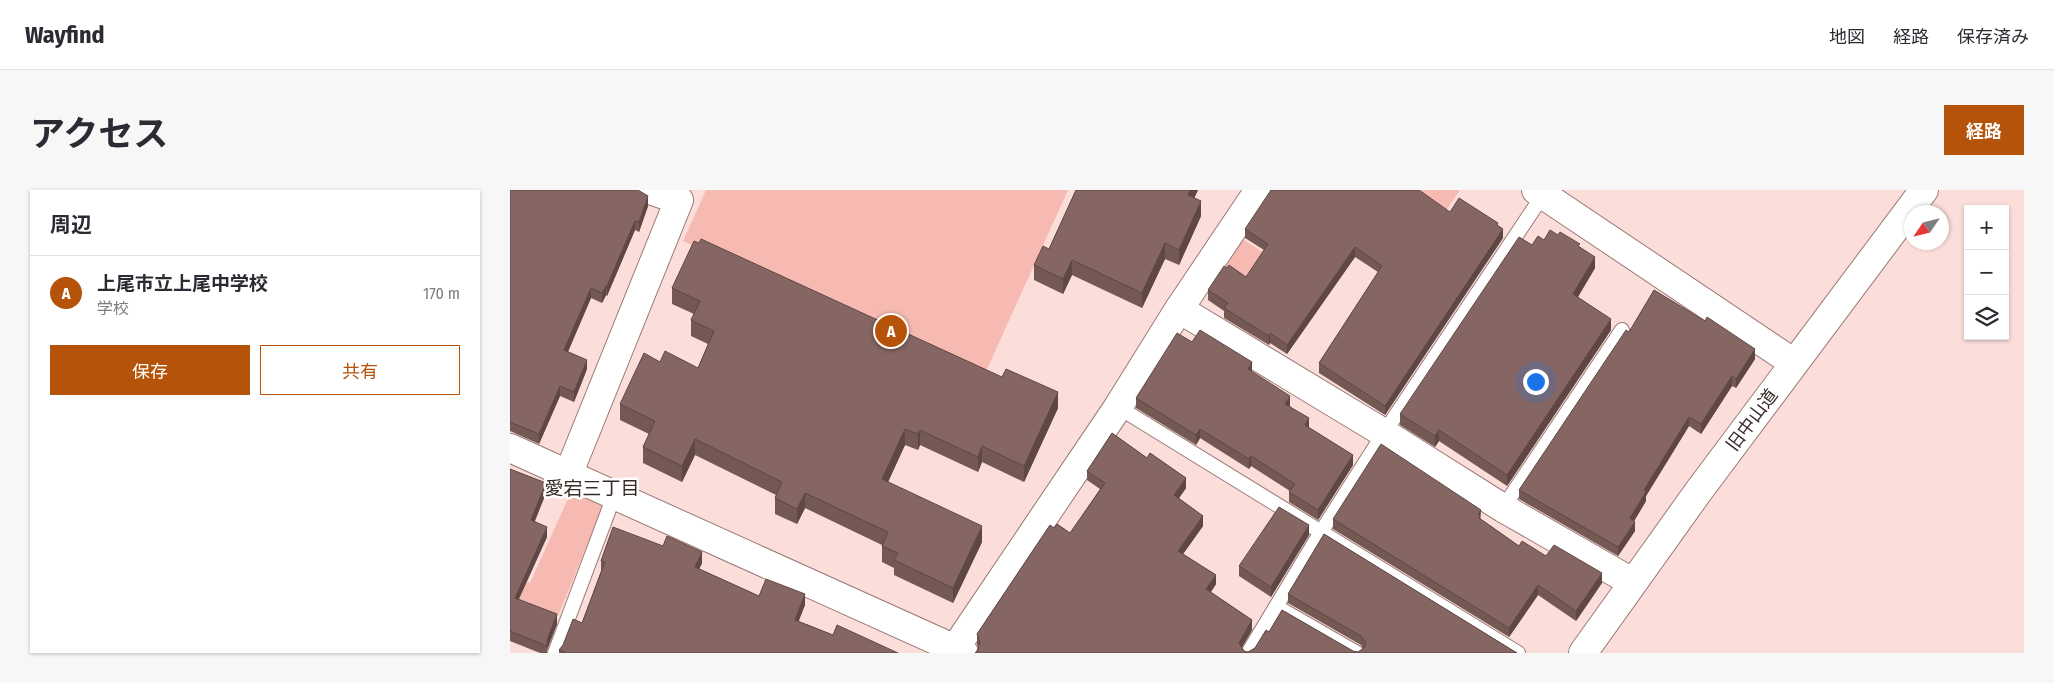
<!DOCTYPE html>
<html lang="ja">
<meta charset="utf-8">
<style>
body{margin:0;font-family:"Fira Sans Condensed","Noto Sans JP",sans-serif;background:#f7f7f7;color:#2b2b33}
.controls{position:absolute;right:15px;top:15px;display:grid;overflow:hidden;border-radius:0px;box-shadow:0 1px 4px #0004}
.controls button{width:45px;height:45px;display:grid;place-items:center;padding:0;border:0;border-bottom:1px solid #e1e1e2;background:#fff;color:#2b2b33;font:25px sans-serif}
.compass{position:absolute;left:1394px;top:15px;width:45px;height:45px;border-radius:50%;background:#fff;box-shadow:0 1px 4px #0004;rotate:235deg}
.you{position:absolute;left:1025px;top:191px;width:18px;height:18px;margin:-12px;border:4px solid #fff;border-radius:50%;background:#1a73e8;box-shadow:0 0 0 8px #1a73e833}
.badge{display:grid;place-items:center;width:32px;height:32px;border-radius:50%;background:#b45309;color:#fff;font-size:16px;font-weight:700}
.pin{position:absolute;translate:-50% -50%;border:2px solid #fff;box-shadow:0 1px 5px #0006}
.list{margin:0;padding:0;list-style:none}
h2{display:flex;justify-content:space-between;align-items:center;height:65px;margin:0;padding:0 20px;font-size:21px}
h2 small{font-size:16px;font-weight:400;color:#7c7c81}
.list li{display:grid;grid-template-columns:32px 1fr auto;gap:15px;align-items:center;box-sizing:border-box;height:75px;padding:0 20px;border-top:1px solid #e1e1e2}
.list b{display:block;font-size:19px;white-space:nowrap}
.list p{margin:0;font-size:16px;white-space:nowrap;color:#7c7c81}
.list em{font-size:16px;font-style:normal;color:#7c7c81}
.actions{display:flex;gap:10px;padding:15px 20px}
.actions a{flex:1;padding:11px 0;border:1px solid #b45309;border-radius:0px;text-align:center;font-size:18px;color:#b45309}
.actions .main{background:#b45309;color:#fff}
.icon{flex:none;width:28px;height:28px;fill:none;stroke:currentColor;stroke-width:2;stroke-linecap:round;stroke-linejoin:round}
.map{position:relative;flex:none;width:1514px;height:463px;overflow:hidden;border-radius:0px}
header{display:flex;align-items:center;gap:30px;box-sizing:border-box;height:70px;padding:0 25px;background:#fff;border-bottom:1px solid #e1e1e2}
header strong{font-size:24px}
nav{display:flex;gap:28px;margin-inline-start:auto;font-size:18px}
.intro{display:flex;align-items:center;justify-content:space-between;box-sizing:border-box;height:120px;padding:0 30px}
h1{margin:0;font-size:35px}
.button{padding:12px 22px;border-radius:0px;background:#b45309;color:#fff;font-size:18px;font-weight:700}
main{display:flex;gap:30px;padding:0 30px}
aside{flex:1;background:#fff;border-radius:0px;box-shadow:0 1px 4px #0004}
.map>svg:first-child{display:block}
</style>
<header>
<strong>Wayfind</strong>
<nav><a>地図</a><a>経路</a><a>保存済み</a></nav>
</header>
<div class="intro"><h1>アクセス</h1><a class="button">経路</a></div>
<main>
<aside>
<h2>周辺<small></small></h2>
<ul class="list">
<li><span class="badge">A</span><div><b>上尾市立上尾中学校</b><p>学校</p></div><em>170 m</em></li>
</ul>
<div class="actions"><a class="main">保存</a><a>共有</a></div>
</aside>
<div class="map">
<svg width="1514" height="463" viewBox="0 0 1514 463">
<rect width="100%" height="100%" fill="#fbdeda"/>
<g fill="#f6bab3">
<polygon points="196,0 558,0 473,188 173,51"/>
<polygon points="903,0 950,0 935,22"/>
<polygon points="731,48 782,81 737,85 733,91 712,78"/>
<polygon points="61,302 93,316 48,426 0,410 0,385 20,393"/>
</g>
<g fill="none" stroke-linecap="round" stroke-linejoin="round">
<defs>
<g id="lane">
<polyline points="608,217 1008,463"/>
<polyline points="993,318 1112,140"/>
<polyline points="767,417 847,463"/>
<polyline points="45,463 104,306"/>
<polyline points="738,463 811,342 874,243 1033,5"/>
</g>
<g id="street">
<polyline points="1026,0 1284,173"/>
<polyline points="669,119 874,243 993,318 1122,392"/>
<polyline points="0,258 454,463"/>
<polyline points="58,285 169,10 140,0"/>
<polyline points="442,463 608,217 669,119 749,0"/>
</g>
<polyline id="secondary" points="1073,463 1188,302 1414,0"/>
</defs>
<use href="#lane" stroke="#9a7975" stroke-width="16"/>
<use href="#street" stroke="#9a7975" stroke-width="30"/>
<use href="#secondary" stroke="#9a7975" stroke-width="30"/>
<use href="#lane" stroke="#fff" stroke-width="14"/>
<use href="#street" stroke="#fff" stroke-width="28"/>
<use href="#secondary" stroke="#fff" stroke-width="28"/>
</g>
<g fill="#735854">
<polygon points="0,0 138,16 129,42 125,40 97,106 96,105 92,113 81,108 58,162 77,179 64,212 50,206 29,254 0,241"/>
<polygon points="566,0 688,0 684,8 691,26 669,75 655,69 632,118 562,85 553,104 524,90 524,75 539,59"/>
<polygon points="940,22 988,36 993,48 875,225 809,183 809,173 868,82 845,67 777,164 760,153 759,155 714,128 714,121 698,110 698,100 717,78 736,87 754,60 735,48 735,39"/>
<polygon points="1034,50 1070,57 1085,78 1068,107 1101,140 997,296 929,251 925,257 890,235 890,224 1022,55"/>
<polygon points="162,98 548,218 514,292 472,272 468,282 410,255 408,260 395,255 378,292 472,352 443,413 384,385 384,378 372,372 372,355 295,318 287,334 265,324 265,308 266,305 185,265 172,292 133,273 133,257 139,244 110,230 110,214 150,172 188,178 198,154 181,146 181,130 184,124 162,114"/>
<polygon points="1195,131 1245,169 1226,198 1222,196 1191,244 1179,236 1136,306 1136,311 1124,331 1125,341 1108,366 1009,309 1009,300 1119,142"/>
<polygon points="682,152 742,182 780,216 799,238 843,275 808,330 779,312 779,302 780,301 741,276 739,279 690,248 686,255 626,218 626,208"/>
<polygon points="602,243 637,268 640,263 676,288 676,298 669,308 693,326 693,336 673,364 706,385 706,394 701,402 742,430 742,440 732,457 734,461 738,462 745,458 756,440 759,442 772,420 843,461 848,462 853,459 851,455 778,413 778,404 814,344 1007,463 465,463 468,458 467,454 467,444 540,335 544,338 547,334 560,343 590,299 577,290 577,281"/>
<polygon points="0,279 36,303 25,331 37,347 9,409 47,434 37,460 37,463 30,463 0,451"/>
<polygon points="823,329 971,329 1009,356 1036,366 1092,393 1066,431 1028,405 999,447 823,339"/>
<polygon points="799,345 761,407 729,386 729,376"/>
<polygon points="91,371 192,373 189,379 249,406 295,415 288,431 323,445 388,463 49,463 49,460 72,433 91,381"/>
</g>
<g fill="#5e4745">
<polygon points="680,0 688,0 678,21 678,5"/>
<polygon points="138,6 138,16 129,42 129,32"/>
<polygon points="691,11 691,26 669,75 669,60"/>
<polygon points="125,31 125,40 97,106 97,96"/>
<polygon points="993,39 993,48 875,225 875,216"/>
<polygon points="655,53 655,69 632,118 632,103"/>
<polygon points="845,57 845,67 777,164 777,155"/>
<polygon points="1085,67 1085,78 1063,115 1063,104"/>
<polygon points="562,70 562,85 553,104 553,89"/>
<polygon points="96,96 96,105 92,113 92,103"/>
<polygon points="81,98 81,108 54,170 54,160"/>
<polygon points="1101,129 1101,140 997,296 997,285"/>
<polygon points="760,143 760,153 759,155 759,146"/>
<polygon points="1245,159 1245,169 1226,198 1226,189"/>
<polygon points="77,170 77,179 64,212 64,202"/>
<polygon points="742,172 742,182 738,179"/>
<polygon points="1222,186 1222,196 1191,244 1191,234"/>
<polygon points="50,196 50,206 29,254 29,244"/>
<polygon points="548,202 548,218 514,292 514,276"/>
<polygon points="780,206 780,216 775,214"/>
<polygon points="1179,227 1179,236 1136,306 1136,311 1120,338 1120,328 1134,300"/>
<polygon points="799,228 799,238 795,235"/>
<polygon points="395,239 395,255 372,305 372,289"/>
<polygon points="690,239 690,248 686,255 686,245"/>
<polygon points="410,240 410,255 408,260 408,244"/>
<polygon points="929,240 929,251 925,257 925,246"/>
<polygon points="185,249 185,265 172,292 172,276"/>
<polygon points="472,256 472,272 468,282 468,267"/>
<polygon points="843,265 843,275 808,330 808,320"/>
<polygon points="741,266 741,276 739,279 739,269"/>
<polygon points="676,288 676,298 664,315 664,305"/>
<polygon points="36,293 36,303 21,340 21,330"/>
<polygon points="295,303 295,318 287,334 287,319"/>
<polygon points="971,320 970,335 968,324"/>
<polygon points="693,326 693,336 668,371 668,361"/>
<polygon points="1125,332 1125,341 1108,366 1108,357"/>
<polygon points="799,335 799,345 761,407 761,397"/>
<polygon points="472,336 472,352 443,413 443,398"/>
<polygon points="37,337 37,347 5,417 5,408"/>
<polygon points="192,362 192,373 185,388 185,377"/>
<polygon points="1092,383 1092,393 1066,431 1066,421"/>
<polygon points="706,385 706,394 696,409 696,399"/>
<polygon points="1028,395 1028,405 999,447 999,438"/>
<polygon points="295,404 295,415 285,441 285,430"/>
<polygon points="47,424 47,434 37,460 37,450"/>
<polygon points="742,430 742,440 729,462 729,453"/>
</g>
<g fill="#866662" stroke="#5e4745">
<polygon points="0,0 128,0 138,6 129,32 125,31 97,96 96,96 92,103 81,98 54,160 77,170 64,202 50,196 29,244 0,232"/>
<polygon points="566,0 680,0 678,5 691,11 669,60 655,53 632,103 562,70 553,89 524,75 533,56 539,59"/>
<polygon points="761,0 909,0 940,22 949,8 988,33 987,35 993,39 875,216 809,173 872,76 845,57 777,155 760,143 759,146 714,118 718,113 698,100 714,76 717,78 719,75 736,87 758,54 735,39"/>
<polygon points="1040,40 1048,45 1050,42 1070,54 1068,56 1085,67 1063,104 1101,129 997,285 929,240 925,246 890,224 1009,47 1022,55 1028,46 1034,50"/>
<polygon points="191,49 492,187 496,179 548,202 514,276 472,256 468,267 410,240 408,244 395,239 372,289 472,336 443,398 384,370 388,363 372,356 378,342 295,303 287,319 265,308 272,292 185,249 172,276 133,257 145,231 110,214 134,163 150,172 155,161 188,178 204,141 181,130 190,111 162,98 184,51 189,53"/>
<polygon points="1144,100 1195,131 1197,127 1245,159 1226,189 1222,186 1191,234 1179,227 1134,300 1136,302 1120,328 1125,332 1108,357 1009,300 1116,140 1119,142"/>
<polygon points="690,140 742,172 738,179 780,206 775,214 799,228 795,235 843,265 808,320 779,302 785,294 741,266 739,269 690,239 686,245 626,208 667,143 682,152"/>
<polygon points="602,243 637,268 640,263 676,288 664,305 693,326 668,361 706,385 696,399 742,430 729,453 734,461 738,462 745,458 756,440 759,442 772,420 843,461 848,462 854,458 856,453 851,446 778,404 814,344 1007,463 465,463 468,460 470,452 467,444 540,335 544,338 547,334 560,343 595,293 577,281"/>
<polygon points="871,254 971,320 968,324 970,326 969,328 1009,356 1012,351 1036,366 1044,355 1092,383 1066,421 1028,395 999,438 823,329"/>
<polygon points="0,279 36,293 21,330 37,337 5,408 47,424 37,450 37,456 0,441"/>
<polygon points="769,317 799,335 761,397 729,376"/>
<polygon points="103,337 153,356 157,346 192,362 185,377 249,406 256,389 295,404 285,430 323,445 327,435 388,463 54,463 55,462 49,460 53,455 63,429 72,433 95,372 91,371"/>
</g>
<g text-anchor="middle" stroke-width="5" stroke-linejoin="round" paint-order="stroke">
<g font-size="18" fill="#382a29" stroke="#fff">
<text transform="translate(1242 230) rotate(-53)" y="6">旧中山道</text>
</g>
<g font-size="19" fill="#382a29" stroke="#fff">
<text x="82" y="305">愛宕三丁目</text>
</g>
</g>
</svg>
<div class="controls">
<button>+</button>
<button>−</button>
<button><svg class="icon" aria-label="layers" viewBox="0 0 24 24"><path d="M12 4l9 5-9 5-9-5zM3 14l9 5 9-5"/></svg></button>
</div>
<svg class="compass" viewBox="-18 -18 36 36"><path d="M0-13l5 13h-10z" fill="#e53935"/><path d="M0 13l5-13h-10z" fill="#7c7c81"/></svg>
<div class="you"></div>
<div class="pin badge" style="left:381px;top:141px">A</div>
</div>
</main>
